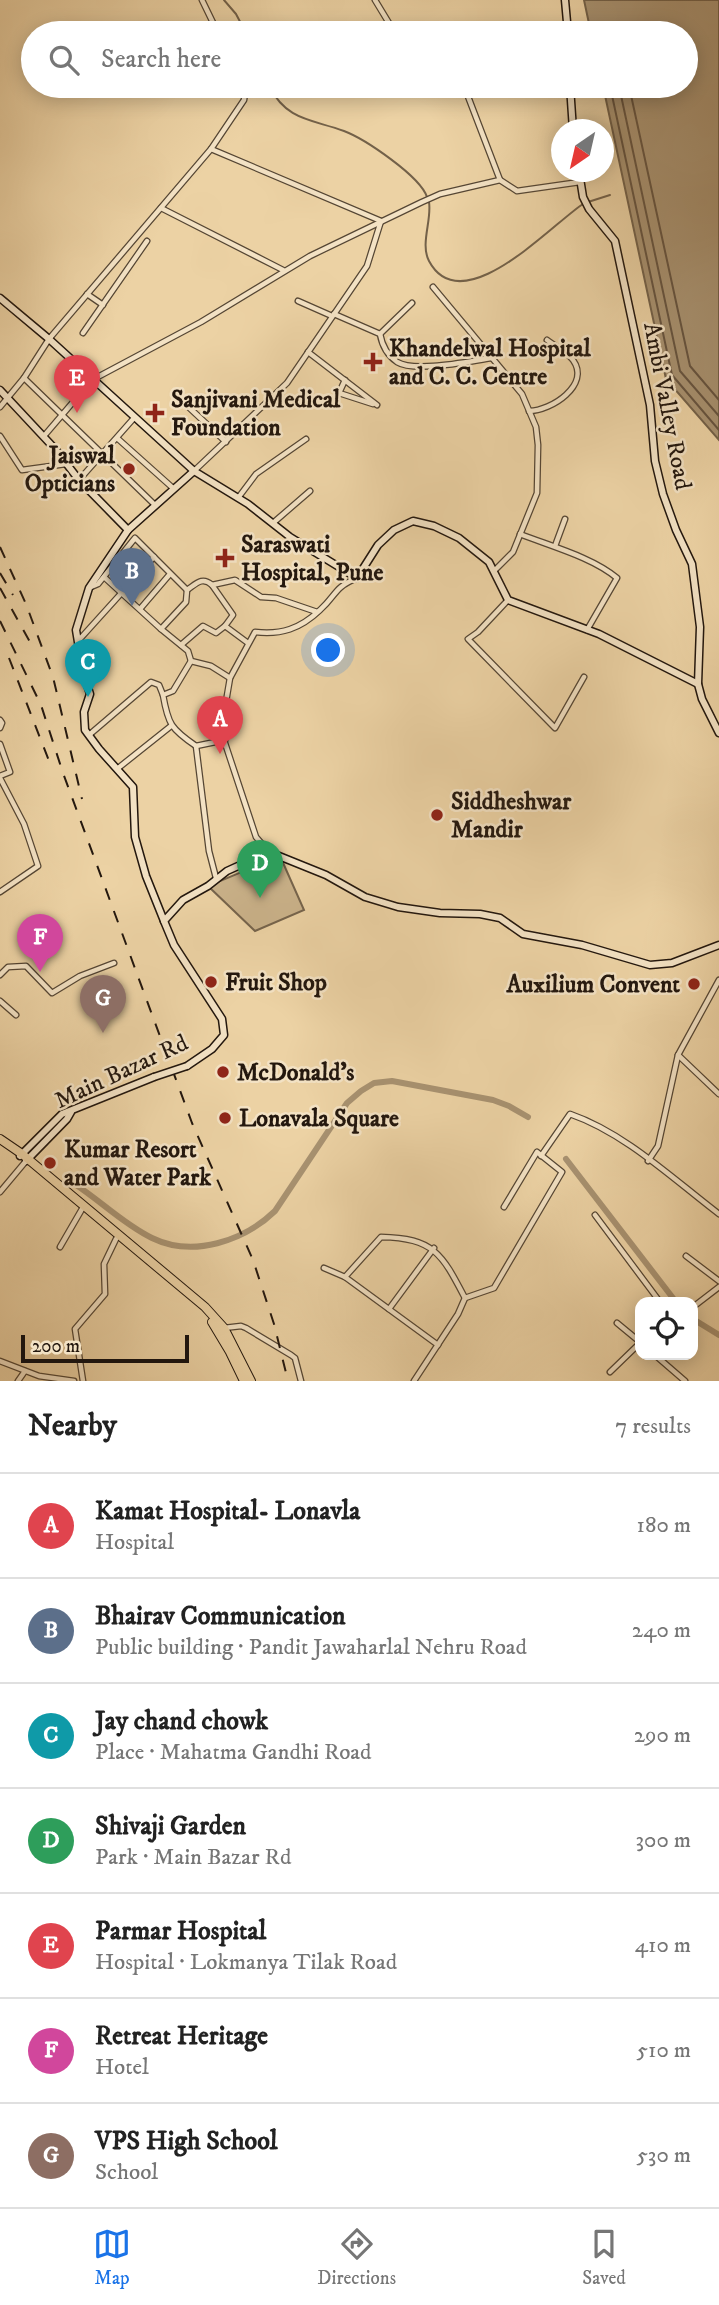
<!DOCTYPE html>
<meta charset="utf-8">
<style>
body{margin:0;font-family:"IM FELL DW Pica",serif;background:#f6f6f6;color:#222}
.controls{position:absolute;right:21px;bottom:21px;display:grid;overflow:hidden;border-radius:14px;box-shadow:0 4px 18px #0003}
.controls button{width:63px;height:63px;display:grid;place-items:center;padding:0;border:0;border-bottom:2px solid #e0e0e0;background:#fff;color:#222;font:35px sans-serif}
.compass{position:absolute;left:551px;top:119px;width:63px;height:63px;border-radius:50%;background:#fff;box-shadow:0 4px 18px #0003;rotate:214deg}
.scale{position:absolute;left:21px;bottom:18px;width:168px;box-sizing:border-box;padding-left:7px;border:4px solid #23170e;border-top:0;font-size:19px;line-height:24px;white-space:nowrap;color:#23170e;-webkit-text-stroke:5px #f3e2c4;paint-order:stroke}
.you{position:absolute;left:329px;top:651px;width:24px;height:24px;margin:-18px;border:5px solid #fff;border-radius:50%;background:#1a73e8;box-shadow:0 0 0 10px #1a73e833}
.badge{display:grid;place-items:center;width:46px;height:46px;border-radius:50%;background:#1a73e8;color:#fff;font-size:23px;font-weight:700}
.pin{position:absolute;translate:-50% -58px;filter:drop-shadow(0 2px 4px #0008)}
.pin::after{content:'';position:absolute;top:37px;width:24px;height:21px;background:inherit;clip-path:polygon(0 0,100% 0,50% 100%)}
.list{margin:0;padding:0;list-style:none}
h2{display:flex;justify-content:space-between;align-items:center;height:91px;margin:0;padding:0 28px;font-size:30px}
h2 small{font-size:23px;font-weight:400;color:#767676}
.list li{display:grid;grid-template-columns:46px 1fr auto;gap:21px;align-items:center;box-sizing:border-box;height:105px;padding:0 28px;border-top:2px solid #e0e0e0}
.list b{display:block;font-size:26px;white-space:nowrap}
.list p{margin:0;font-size:23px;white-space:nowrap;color:#767676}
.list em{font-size:23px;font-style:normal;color:#767676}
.icon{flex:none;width:38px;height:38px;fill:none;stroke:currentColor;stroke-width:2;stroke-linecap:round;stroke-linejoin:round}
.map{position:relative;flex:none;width:719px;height:1381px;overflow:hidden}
.search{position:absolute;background:#fff;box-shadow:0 4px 18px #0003;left:21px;right:21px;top:21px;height:77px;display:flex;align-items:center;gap:18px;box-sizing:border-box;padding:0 24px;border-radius:38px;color:#767676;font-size:26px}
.sheet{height:826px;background:#fff}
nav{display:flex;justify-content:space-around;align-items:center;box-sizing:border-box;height:98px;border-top:2px solid #e0e0e0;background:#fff;font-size:19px;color:#767676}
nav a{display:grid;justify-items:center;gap:4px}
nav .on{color:#1a73e8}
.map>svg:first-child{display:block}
</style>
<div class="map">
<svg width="719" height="1381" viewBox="0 0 719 1381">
<rect width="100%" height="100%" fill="#ecd2a4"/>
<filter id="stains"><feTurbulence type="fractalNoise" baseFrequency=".00286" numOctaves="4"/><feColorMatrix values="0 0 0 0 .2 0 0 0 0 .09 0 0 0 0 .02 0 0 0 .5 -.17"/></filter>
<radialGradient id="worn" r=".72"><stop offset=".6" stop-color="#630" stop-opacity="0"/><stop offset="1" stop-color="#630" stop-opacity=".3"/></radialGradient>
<polygon fill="#cab28a" stroke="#76644c" stroke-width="2" points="280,856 304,910 255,931 208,886"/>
<polygon fill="#a89271" stroke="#736149" stroke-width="2" points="584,0 719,0 719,440 666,379 603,86 686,86 686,33 591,33"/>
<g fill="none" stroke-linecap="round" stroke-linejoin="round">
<g stroke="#665440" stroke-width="2">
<polyline points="610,86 672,375 719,430"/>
<polyline points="619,86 680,371 719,416"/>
<polyline points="629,86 690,366 719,400"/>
</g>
<g stroke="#736149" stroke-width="2">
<polyline points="224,0 236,14 246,33"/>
<path d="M 269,86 C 287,121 311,119 344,131 C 365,139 420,176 427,197"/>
<path d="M 429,202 C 432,220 420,244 429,261 C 462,323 552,224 583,204"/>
<polyline points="588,202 610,195"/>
</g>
<g stroke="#a89271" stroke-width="6">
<polyline points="566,1159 676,1302"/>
<path d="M 73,1183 C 100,1200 123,1224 152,1238 C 193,1258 244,1241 275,1211 L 347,1103 L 361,1091 L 374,1083 L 392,1081 L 493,1100 L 509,1106 L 528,1117"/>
<polyline points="693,1319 719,1335"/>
</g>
<defs>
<g id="street">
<polyline points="202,0 218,33"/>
<polyline points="375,0 395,33"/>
<polyline points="464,86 500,180"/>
<polyline points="211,149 244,100 246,86"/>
<polyline points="161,208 283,270"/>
<polyline points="433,287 522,394 536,427 538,445 537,493 513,552 494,571"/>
<polyline points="87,294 103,305"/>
<polyline points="298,301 332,316"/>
<path d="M 334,314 L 380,334 C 382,345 387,355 397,362 C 415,373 470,361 492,358"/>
<polyline points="83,333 147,241"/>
<polyline points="380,334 412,303"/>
<polyline points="308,352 377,405"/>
<polyline points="24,378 155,505"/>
<polyline points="345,380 339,393 373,404"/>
<polyline points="182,401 226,442"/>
<polyline points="0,407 24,378 49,339 211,149 381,221 367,266 287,383 194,471"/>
<path d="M 529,411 C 551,411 591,385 573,360 C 567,352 555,346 547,340"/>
<polyline points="0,436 22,470 66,464"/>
<polyline points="44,436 92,380 201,322 310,256 422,202 440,194 500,180 517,191 580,182"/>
<polyline points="117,438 174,489"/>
<polyline points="79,480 134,418"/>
<polyline points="238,498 256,474 306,439"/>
<polyline points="273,523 310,491"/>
<path d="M 520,534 C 550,546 592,557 617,578 L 587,630"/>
<polyline points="555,546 565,519"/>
<polyline points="104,577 161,629 186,602 187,590"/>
<polyline points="212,585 233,615 225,626 248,643"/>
<path d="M 91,587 L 98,584 L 135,538 L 187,590 C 196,584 202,576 212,585 L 235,580 L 261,597 L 276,598 L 317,612"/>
<polyline points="508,600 478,632 468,639 555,728 584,677"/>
<polyline points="140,609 170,574"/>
<polyline points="161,629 188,651 191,661"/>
<polyline points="79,640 154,557"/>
<polyline points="181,645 203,626 216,633 225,626"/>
<polyline points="0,720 2,723 0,728"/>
<polyline points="89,735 151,682 159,685 163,695"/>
<path d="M 225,740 L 196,746 C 171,729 168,724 163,695 L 173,691 L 191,661 L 211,666 L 230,678"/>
<polyline points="0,744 10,772 0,776"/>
<polyline points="196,746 209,851 216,878"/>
<polyline points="117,769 171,726"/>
<polyline points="0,778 24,824 38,866 0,892"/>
<path d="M 269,852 L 256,837 L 221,731 L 230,678 L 255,632 C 281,635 300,629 320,610 C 337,595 333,588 357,578"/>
<polyline points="0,975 8,967 26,966 52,993 80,976 114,963"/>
<polyline points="719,980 678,1055 719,1094"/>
<polyline points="0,1001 16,1015"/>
<path d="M 541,1156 L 570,1114 C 625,1133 673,1179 719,1214"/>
<polyline points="648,1161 658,1146 678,1055"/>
<polyline points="0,1192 26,1161"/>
<polyline points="595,1215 660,1302"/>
<polyline points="60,1247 82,1209"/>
<polyline points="686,1256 719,1281"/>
<polyline points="324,1268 345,1277 438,1345"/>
<path d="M 345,1277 L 381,1237 C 434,1238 442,1254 465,1298 L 458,1314 L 414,1381"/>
<polyline points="465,1298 494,1288 562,1172 537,1152 504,1207"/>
<polyline points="693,1307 719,1287"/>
<polyline points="389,1309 434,1248"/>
<polyline points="617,1323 640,1342"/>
<polyline points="224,1328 241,1326 246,1328 291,1355 295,1358 301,1381"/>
<polyline points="655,1355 685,1381"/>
<polyline points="0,1361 39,1376 74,1381"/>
<polyline points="610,1372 640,1343"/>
<polyline points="18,1381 25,1371"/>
<polyline points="83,1381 75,1329 105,1294 104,1264 116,1239"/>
</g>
<g id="secondary">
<polyline points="565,0 568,33"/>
<polyline points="570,86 573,130"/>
<polyline points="579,172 583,197 589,209 615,241 650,405 655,461 663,494 676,530 692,564 700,627 698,684 702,699 719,733"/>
<polyline points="0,298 49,339 194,471 248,504 290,537 357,578 378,545 394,530 413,521 434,526 459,538 489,562 508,600 599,634 698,684"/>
<polyline points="0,390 56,450 79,480 128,530"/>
<polyline points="164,921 146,876 135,837 133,787 99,749 85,730 84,712 90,694 83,672 76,630 89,588 128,530 194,471"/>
<polyline points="187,1066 212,1049 224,1035 222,1019 174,945 164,921 183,900 208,886 227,871 269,852 326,875 365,897 398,907 440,913 480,914 500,918 523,934 582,945 650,965 672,963 719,945"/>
<polyline points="20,1156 62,1114 154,1077"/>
<polyline points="26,1161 67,1119 71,1112"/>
</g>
<g id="highway">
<polyline points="0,1139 22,1154 205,1307 224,1328 251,1381"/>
<polyline points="212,1322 230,1352 244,1381"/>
</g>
</defs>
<use href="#street" stroke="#554634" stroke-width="7"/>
<use href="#secondary" stroke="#23170e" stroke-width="9"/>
<use href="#highway" stroke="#23170e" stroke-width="10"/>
<use href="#street" stroke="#f3e2c4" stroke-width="4.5"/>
<use href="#secondary" stroke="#f3e2c4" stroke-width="6"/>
<use href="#highway" stroke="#ecd2a4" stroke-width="8"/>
<g stroke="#23170e" stroke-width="2" stroke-dasharray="12 12" stroke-linecap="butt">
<polyline points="0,547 26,604 53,677 82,799"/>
<polyline points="0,573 13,595"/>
<polyline points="0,588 35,651"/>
<polyline points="0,621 41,705 63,773 192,1123 253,1260 274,1324 288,1381"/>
<polyline points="9,658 51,766"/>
</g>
<defs>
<polyline id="secondary-bridge" points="154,1077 187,1066"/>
</defs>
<use href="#secondary-bridge" stroke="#23170e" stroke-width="9" stroke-linecap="butt"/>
<use href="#secondary-bridge" stroke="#f3e2c4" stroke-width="6"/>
</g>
<g fill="#8f2418" stroke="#f3e2c4" stroke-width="2.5">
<path d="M369.5 351.5h7v7h7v7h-7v7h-7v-7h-7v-7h7z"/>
<path d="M151.5 402.5h7v7h7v7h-7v7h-7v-7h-7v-7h7z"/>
<circle cx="129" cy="469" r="7"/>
<path d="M221.5 547.5h7v7h7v7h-7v7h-7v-7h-7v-7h7z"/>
<circle cx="437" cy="815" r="7"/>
<circle cx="211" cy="982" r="7"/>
<circle cx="694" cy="984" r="7"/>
<circle cx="223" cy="1072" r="7"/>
<circle cx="225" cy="1118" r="7"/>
<circle cx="50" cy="1163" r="7"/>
</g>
<g text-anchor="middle" stroke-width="5" stroke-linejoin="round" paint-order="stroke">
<g font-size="24" font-weight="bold" fill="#23170e" stroke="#f3e2c4" text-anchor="start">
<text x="389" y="356">Khandelwal Hospital<tspan x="389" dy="28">and C. C. Centre</tspan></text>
<text x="171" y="407">Sanjivani Medical<tspan x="171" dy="28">Foundation</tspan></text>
<text x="115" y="463" text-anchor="end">Jaiswal<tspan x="115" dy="28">Opticians</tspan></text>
<text x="241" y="552">Saraswati<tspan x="241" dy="28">Hospital, Pune</tspan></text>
<text x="451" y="809">Siddheshwar<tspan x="451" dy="28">Mandir</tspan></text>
<text x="225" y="990">Fruit Shop</text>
<text x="680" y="992" text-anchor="end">Auxilium Convent</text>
<text x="237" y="1080">McDonald's</text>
<text x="239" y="1126">Lonavala Square</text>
<text x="64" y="1157">Kumar Resort<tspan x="64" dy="28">and Water Park</tspan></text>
</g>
<g font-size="24" fill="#23170e" stroke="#f3e2c4">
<text transform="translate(668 406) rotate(79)" y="8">Ambi Valley Road</text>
<text transform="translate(121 1071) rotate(-25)" y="8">Main Bazar Rd</text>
</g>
</g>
<rect width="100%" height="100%" filter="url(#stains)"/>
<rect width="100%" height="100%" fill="url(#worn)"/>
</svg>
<div class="controls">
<button><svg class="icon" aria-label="locate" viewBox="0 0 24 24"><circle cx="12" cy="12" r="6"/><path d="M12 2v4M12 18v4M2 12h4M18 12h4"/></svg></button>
</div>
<svg class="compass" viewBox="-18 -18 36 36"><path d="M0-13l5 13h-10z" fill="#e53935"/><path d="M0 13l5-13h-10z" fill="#767676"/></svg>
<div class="scale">200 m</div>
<div class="you"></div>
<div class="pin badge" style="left:220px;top:754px;background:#e0444e">A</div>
<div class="pin badge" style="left:132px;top:606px;background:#5c6f8a">B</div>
<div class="pin badge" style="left:88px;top:697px;background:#0f9aa8">C</div>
<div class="pin badge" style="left:260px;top:898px;background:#2e9e5b">D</div>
<div class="pin badge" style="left:77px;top:413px;background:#e0444e">E</div>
<div class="pin badge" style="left:40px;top:972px;background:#d1479c">F</div>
<div class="pin badge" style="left:103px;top:1033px;background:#8d6e63">G</div>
<div class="search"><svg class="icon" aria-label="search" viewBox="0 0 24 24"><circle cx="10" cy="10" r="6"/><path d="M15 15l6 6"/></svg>Search here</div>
</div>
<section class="sheet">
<h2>Nearby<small>7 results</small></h2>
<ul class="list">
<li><span class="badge" style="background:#e0444e">A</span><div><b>Kamat Hospital- Lonavla</b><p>Hospital</p></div><em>180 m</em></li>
<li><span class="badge" style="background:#5c6f8a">B</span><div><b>Bhairav Communication</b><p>Public building · Pandit Jawaharlal Nehru Road</p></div><em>240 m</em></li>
<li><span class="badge" style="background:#0f9aa8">C</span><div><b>Jay chand chowk</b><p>Place · Mahatma Gandhi Road</p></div><em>290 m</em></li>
<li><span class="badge" style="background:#2e9e5b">D</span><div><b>Shivaji Garden</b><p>Park · Main Bazar Rd</p></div><em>300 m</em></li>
<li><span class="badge" style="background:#e0444e">E</span><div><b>Parmar Hospital</b><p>Hospital · Lokmanya Tilak Road</p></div><em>410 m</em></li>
<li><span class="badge" style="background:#d1479c">F</span><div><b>Retreat Heritage</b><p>Hotel</p></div><em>510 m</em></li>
<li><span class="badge" style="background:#8d6e63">G</span><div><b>VPS High School</b><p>School</p></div><em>530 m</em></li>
</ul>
</section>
<nav>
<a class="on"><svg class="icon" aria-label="map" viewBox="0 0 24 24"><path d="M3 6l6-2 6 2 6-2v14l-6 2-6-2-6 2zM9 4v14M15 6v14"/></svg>Map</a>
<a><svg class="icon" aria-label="directions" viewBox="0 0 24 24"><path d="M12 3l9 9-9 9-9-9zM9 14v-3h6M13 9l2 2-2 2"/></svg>Directions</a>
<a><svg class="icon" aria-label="saved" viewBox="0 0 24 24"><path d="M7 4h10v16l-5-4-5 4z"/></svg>Saved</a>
</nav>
